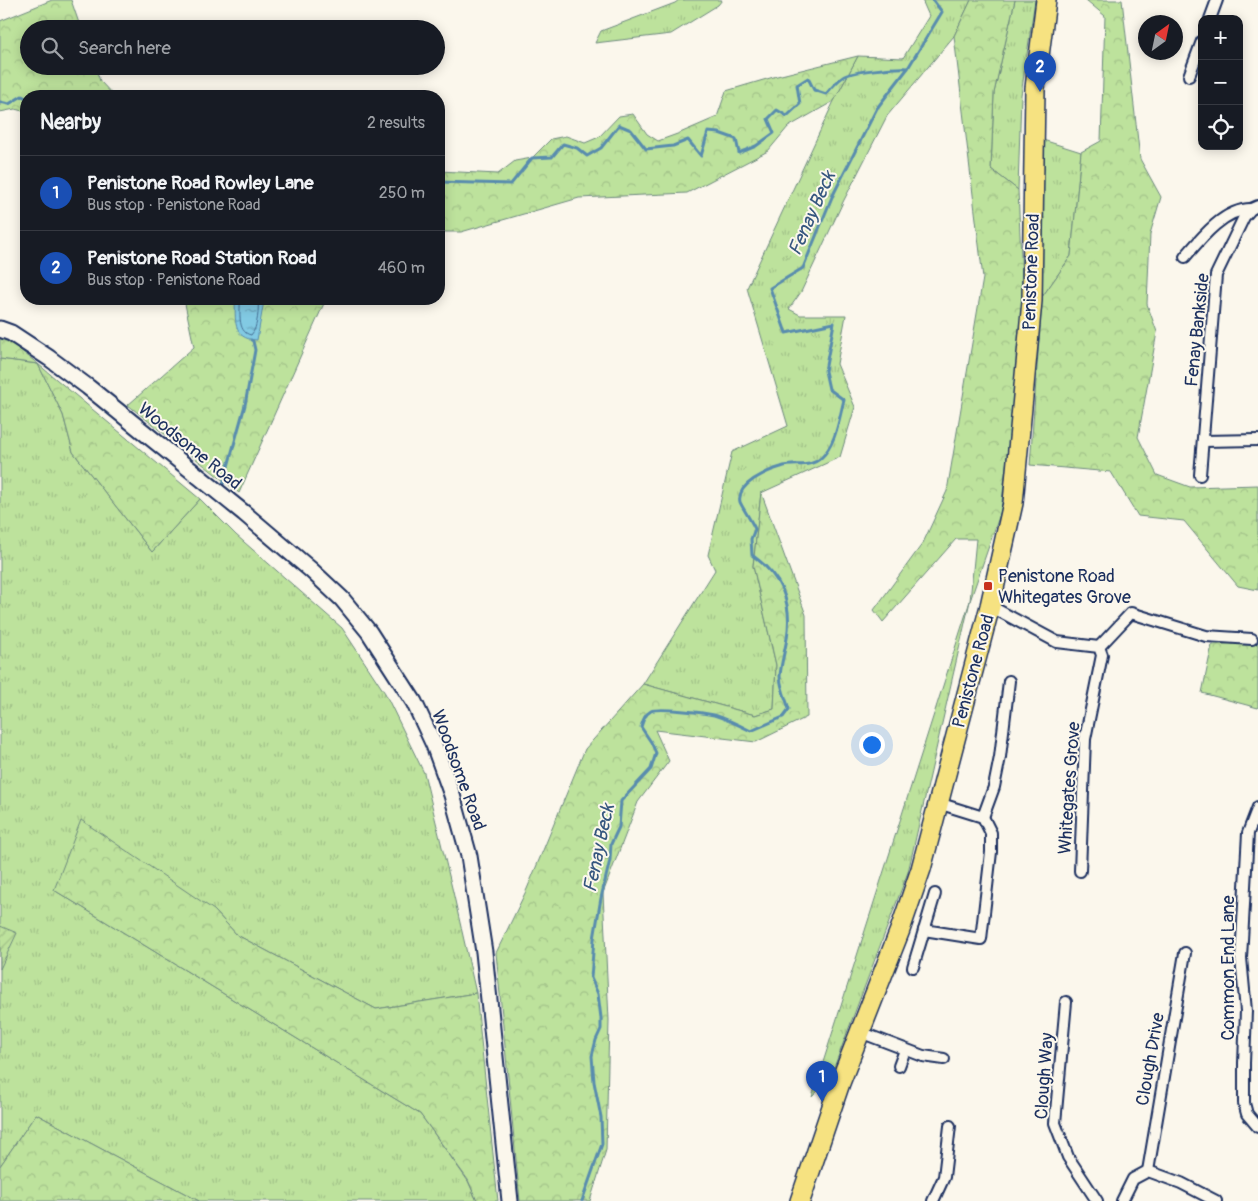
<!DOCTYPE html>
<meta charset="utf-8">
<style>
body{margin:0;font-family:Pangolin,sans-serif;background:#242831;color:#f1f3f6}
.controls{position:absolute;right:15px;top:15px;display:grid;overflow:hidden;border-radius:10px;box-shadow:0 2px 12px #0003}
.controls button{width:45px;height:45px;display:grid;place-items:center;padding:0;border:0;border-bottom:1px solid #363941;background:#171b24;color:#f1f3f6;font:25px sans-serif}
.compass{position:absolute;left:1138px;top:15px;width:45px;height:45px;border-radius:50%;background:#171b24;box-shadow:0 2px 12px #0003;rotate:33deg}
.you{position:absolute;left:871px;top:744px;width:18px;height:18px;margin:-12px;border:4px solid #fff;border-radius:50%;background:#1a73e8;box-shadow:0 0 0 8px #1a73e833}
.badge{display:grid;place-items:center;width:32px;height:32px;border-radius:50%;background:#8c9099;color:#fff;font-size:16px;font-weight:700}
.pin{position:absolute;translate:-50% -41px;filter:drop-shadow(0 1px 2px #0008)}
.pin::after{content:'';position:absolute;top:26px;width:18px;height:15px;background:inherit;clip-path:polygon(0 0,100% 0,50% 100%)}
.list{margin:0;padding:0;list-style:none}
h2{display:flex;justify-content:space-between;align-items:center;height:65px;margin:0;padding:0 20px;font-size:21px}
h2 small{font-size:16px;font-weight:400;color:#9ea1a6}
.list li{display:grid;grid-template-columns:32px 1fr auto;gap:15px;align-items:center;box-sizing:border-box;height:75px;padding:0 20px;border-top:1px solid #363941}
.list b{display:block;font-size:19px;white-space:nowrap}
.list p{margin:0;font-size:16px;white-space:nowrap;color:#9ea1a6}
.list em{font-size:16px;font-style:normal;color:#9ea1a6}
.icon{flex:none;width:28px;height:28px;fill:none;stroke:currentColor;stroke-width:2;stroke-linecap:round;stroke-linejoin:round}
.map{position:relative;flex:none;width:1258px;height:1201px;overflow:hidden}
.search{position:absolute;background:#171b24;box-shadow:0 2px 12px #0003;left:20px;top:20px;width:425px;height:55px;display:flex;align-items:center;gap:12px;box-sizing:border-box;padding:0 18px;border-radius:28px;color:#9ea1a6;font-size:19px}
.panel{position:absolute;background:#171b24;box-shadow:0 2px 12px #0003;left:20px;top:90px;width:425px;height:215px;border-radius:20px}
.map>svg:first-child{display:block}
</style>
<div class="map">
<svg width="1258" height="1201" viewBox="0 0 1258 1201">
<defs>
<pattern id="grass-tufts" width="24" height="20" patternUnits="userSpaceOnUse" patternTransform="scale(1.25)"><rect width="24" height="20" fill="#bde29c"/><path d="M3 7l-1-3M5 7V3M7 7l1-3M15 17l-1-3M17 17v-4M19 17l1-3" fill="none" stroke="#a2c289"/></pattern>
<pattern id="forest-crowns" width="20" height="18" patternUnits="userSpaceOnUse" patternTransform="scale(1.25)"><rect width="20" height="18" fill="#bde29c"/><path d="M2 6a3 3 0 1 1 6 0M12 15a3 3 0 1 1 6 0" fill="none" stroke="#a2c289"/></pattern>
<pattern id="garden-furrows" width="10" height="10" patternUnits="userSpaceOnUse" patternTransform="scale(1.25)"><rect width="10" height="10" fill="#bde29c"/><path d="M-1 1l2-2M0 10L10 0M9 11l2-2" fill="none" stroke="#a2c289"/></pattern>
<pattern id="water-ripples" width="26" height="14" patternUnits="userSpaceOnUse" patternTransform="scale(1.25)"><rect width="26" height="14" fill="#82cae3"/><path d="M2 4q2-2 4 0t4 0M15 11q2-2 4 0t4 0" fill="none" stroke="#6aa4bb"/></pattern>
</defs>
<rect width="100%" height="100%" fill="#fbf7ec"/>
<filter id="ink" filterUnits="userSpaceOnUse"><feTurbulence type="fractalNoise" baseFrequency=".02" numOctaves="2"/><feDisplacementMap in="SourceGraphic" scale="10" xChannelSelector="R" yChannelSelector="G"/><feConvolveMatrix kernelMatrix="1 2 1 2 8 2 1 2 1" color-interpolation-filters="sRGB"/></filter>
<g filter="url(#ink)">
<g fill="url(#grass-tufts)" stroke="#6c887d">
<polygon points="679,0 722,0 718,5 671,34 595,43 601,31 675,3"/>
<polygon points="922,0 971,0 954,36 887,116 843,202 801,292 789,309 800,315 846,315 837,364 855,407 840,457 761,493 753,566 776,665 774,709 755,715 643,684 715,570 708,555 732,452 788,426 747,288 834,101 858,56 903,58 929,16"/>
<polygon points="1015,0 1035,0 1021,95 1018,190 991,169 994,93"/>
<polygon points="1043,140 1081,152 1071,256 1042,297"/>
<polygon points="0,359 38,364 63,415 73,452 152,552 200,499 236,535 342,628 385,693 424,773 453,892 476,993 376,1009 237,935 214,910 54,890 420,1114 468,1181 477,1201 199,1201 36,1114 0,1166"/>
<polygon points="970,601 908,872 830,1078 812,1097"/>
</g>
<g fill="url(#forest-crowns)" stroke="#6c887d">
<polygon points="52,0 71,0 81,29 29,29 29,66 95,66 100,81 114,96 26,96 26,112 15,109 0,112 0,21"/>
<polygon points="971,0 1015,0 994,93 991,169 1018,190 1023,301 1018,360 1001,511 970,601 976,539 956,539 883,622 874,610 923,543 947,491 983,278 954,36"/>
<polygon points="1086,0 1122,0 1140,159 1161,197 1150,234 1147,304 1157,332 1138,437 1157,475 1190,487 1258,485 1258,590 1238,586 1184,521 1138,516 1111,472 1030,465 1042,297 1071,256 1081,152 1101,141 1105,16"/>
<polygon points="858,56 834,101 788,127 768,151 687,193 579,198 461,232 439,232 439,171 498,174 515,161 532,158 551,139 566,136 585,143 599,137 619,116 633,114 647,134 658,141 680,133 717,117 726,91 777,76"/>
<polygon points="184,299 326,299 239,493 128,405 194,347"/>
<polygon points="0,334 38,364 200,499 152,552 73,452 63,415 38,364 0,359"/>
<polygon points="761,492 806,615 807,717 756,742 655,730 669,761 638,802 603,893 609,1020 606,1150 590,1201 520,1201 496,953 527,889 585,749 643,684 755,715 774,709 776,665 753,566"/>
<polygon points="1258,641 1258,708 1202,693 1212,645"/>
<polygon points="81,820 214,910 237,935 376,1009 476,993 498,1201 477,1201 468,1180 420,1114 54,890"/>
<polygon points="36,1114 199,1201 0,1201 0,1166"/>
</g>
<polygon fill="url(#garden-furrows)" stroke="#6c887d" points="0,926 17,933 0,969"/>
<path fill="url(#water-ripples)" stroke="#598cae" d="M 235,299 L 261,299 L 264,301 L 257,340 C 231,339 236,319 235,299 Z"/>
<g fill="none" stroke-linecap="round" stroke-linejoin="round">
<path stroke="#446d93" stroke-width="1" d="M 240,299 C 241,310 236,332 251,335 C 258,328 259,308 258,299"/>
<g stroke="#598cae" stroke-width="3">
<polyline points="0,102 9,104 22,96 26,98"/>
<path d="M 439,182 L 511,184 L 532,158 L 552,157 L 563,144 L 577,148 L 587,156 L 601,148 L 619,125 L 631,130 L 646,149 L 673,146 L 688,140 L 701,156 L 708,132 L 719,133 L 736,139 L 739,153 L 756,146 L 774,133 L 768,119 L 777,110 L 787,116 L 800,104 L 797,85 L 808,78 L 814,90 L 826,94 C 831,88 837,81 843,77 C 851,71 897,67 908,68"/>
<polyline points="222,488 245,405 255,350 253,341 251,340"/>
<path d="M 582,1201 L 602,1144 L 601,1117 L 594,1082 L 592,1056 L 596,1040 L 601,1029 L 601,1018 L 598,994 L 591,978 L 594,939 L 601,898 L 610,860 L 611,844 L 619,827 L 621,801 L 651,769 L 656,753 L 651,742 L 641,727 C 643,721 644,715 651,711 C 658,707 705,713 714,715 C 727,719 739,725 751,731 L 783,717 L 789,709 C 786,699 780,686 780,676 C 781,663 785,651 787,638 C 793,602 781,576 752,555 L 751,539 L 755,529 C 752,522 742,507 740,502 C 736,484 767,471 781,467 C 794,462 809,469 821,458 C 836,444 839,419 844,400 L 829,389 L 825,371 L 834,323 L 786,333 L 770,288 L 803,268 L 832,197 L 877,108 L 908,68 L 942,12 L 933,0"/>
</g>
<defs>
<g id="street">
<polyline points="1210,19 1217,0"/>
<polyline points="1189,76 1202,41"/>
<path d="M 1185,257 C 1201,238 1224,209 1251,209"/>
<polyline points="1203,441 1258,440"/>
<polyline points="1200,475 1216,275 1244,217 1251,209 1258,206"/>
<polyline points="990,606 1057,642 1099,647 1102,655 1085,739 1080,871"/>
<polyline points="1099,647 1131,613 1206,636 1252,639"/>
<polyline points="1258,807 1248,833 1241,958 1246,1011 1244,1063 1244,1103 1247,1114 1258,1127"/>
<polyline points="983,817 994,787 1000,757 1009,681"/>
<polyline points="924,930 981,939 991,852 991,833 983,817 938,803"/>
<polyline points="913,967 935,894"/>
<polyline points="1066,1002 1055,1123 1068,1157 1097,1201"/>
<polyline points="860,1032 923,1056 944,1059"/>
<polyline points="899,1066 905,1050"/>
<polyline points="1148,1171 1185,953"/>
<polyline points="933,1201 944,1177 950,1126"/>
<polyline points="1122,1201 1133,1179 1148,1171 1181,1183 1216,1201"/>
</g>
<polyline id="secondary" points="0,329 11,333 49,358 88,387 244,513 311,570 342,599 369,632 414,702 434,745 452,795 469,856 484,952 510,1201"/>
<polyline id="highway" points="800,1201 840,1083 900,930 921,869 990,606 1013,503 1032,301 1035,88 1046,0"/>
</defs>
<use href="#street" stroke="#1b2f5e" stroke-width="14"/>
<use href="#secondary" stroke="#1b2f5e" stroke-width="19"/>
<use href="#highway" stroke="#1b2f5e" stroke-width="22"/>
<use href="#street" stroke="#fbf7ec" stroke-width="10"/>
<use href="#secondary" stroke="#fbf7ec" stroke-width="15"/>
<use href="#highway" stroke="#f6e281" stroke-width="19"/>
</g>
</g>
<rect fill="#c8321e" stroke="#fbf7ec" stroke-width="2" x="983" y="581" width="10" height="10" rx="2.5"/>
<g text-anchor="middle" stroke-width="4" stroke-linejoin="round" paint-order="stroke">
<g font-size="18" fill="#1b2f5e" stroke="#fbf7ec">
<text transform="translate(1031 272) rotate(-88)" y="6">Penistone Road</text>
<text transform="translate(1197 330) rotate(-84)" y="6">Fenay Bankside</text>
<text transform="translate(190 446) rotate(39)" y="6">Woodsome Road</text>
<text transform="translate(973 671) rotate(-75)" y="6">Penistone Road</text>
<text transform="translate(459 770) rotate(70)" y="6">Woodsome Road</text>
<text transform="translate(1069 788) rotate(-86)" y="6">Whitegates Grove</text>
<text transform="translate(1228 968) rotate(-90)" y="6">Common End Lane</text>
<text transform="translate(1150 1059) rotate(-80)" y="6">Clough Drive</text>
<text transform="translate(1044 1076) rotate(-86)" y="6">Clough Way</text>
</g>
<g font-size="18" fill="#1b2f5e" stroke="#fbf7ec" text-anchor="start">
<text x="998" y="582">Penistone Road<tspan x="998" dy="21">Whitegates Grove</tspan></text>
</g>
<g font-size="19" font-style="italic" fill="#35567f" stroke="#fbf7ec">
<text transform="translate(811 213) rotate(-66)" y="7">Fenay Beck</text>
<text transform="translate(598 848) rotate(-78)" y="7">Fenay Beck</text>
</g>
</g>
</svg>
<div class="controls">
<button>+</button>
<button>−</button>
<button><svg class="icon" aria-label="locate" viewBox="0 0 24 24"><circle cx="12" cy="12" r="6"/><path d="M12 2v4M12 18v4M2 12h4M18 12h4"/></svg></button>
</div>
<svg class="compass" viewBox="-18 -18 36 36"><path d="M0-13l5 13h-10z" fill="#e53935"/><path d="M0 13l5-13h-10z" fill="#9ea1a6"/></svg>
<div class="you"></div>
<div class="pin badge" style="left:822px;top:1102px;background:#1a4fb4">1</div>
<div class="pin badge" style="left:1040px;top:92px;background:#1a4fb4">2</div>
<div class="search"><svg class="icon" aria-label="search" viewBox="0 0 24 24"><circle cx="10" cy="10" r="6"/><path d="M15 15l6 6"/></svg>Search here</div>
<section class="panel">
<h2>Nearby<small>2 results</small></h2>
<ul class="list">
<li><span class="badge" style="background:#1a4fb4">1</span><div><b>Penistone Road Rowley Lane</b><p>Bus stop · Penistone Road</p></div><em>250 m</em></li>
<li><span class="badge" style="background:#1a4fb4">2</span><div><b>Penistone Road Station Road</b><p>Bus stop · Penistone Road</p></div><em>460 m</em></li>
</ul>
</section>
</div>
